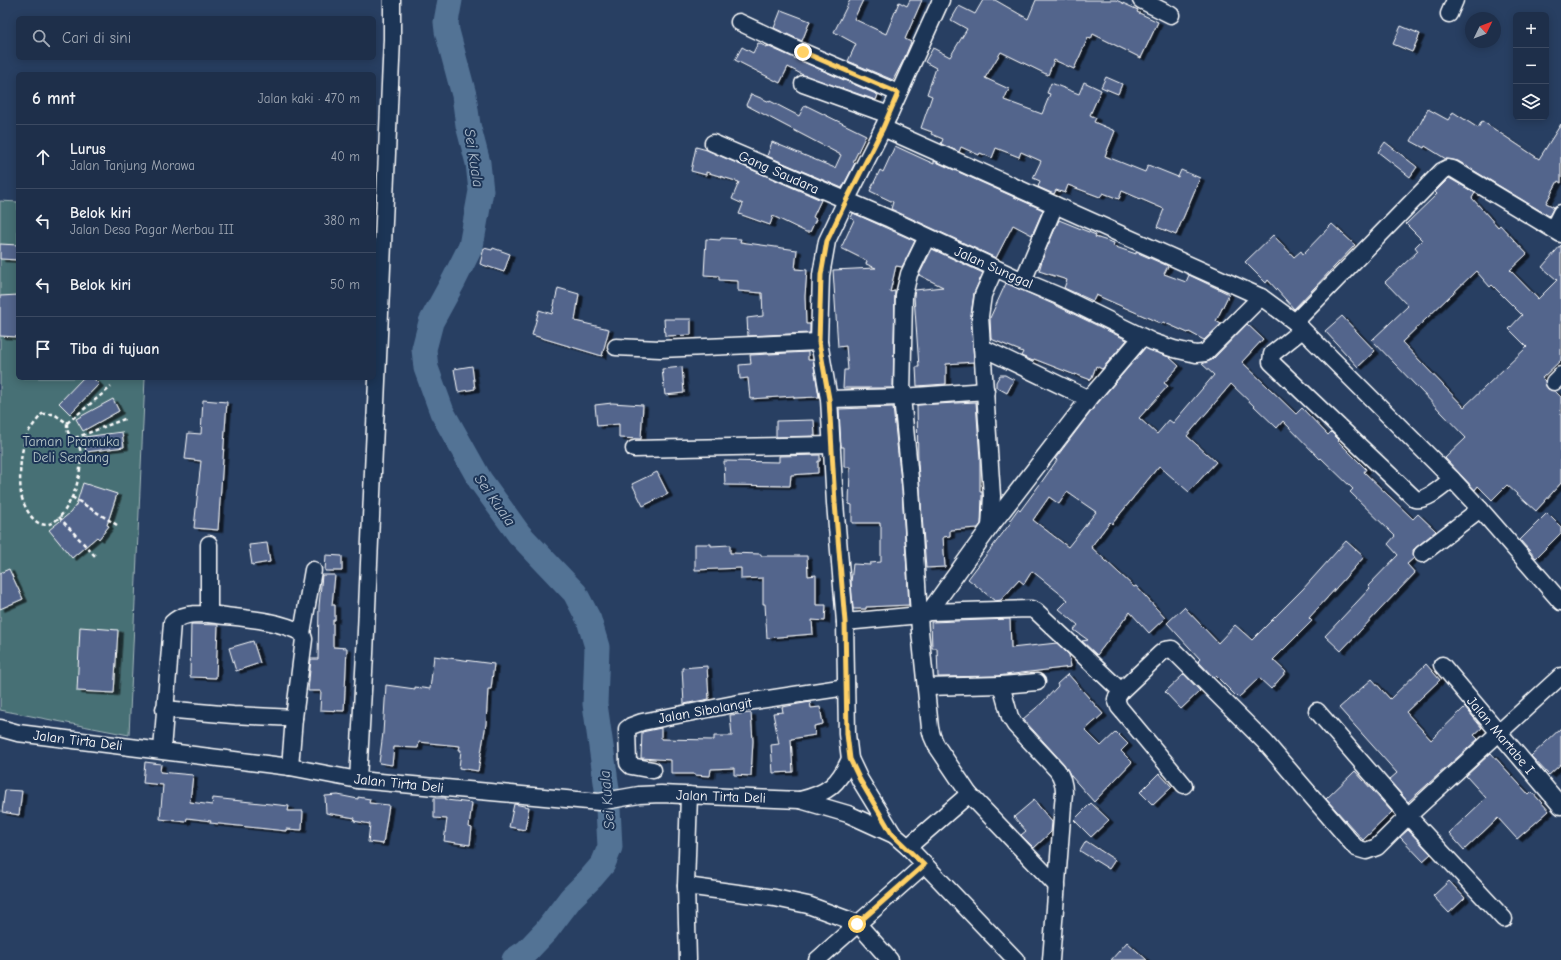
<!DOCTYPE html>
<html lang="id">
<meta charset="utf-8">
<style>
body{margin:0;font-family:"Comic Neue",sans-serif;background:#263751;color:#f1f3f6}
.controls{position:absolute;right:12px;top:12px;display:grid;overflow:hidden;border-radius:6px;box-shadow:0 2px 10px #0003}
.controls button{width:36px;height:36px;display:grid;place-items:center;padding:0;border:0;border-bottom:1px solid #3c4a62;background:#1e2f4a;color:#f1f3f6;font:20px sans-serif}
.compass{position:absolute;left:1465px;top:12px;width:36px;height:36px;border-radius:50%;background:#1e2f4a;box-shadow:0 2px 10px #0003;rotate:47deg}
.stop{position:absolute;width:12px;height:12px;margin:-9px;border:3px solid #ffd166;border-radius:50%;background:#fff}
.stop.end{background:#ffd166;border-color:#fff;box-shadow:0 1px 4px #0008}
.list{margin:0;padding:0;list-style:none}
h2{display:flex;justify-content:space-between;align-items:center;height:52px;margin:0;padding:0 16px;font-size:17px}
h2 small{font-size:13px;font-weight:400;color:#a1a9b5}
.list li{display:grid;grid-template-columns:26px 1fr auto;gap:12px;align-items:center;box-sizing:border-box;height:64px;padding:0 16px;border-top:1px solid #3c4a62}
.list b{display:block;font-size:15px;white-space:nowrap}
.list p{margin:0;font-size:13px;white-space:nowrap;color:#a1a9b5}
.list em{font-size:13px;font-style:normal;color:#a1a9b5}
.icon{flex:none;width:22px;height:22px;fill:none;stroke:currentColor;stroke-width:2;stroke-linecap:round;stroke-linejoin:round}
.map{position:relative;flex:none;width:1561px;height:960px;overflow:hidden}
.search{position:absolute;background:#1e2f4a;box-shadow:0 2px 10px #0003;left:16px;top:16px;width:360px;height:44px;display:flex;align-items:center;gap:10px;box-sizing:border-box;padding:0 14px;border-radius:6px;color:#a1a9b5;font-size:15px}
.panel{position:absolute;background:#1e2f4a;box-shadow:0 2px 10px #0003;left:16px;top:72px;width:360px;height:308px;border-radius:6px}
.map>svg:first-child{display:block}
</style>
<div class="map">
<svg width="1561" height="960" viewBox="0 0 1561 960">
<defs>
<filter id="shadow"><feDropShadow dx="4.5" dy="2.5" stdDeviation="0" flood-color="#0009"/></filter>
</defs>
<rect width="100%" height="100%" fill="#283f62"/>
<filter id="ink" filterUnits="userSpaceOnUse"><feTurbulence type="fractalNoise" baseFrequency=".025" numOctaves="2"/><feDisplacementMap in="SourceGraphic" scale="8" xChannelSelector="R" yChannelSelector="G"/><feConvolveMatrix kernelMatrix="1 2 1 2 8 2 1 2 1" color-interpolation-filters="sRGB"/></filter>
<g filter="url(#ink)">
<polygon fill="#476f74" stroke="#a3b7ba" points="0,201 18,202 18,378 145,378 129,735 0,710"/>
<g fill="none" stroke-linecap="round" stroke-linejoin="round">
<polyline stroke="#537395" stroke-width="25" points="450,0 446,22 447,31 464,95 468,125 478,163 481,191 471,246 454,280 431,322 424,349 426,368 442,412 480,480 519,534 575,593 589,620 597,647 595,704 607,789 610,847 603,864 591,878 571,898 546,931 526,952 514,960"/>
</g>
<g fill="#53658c" stroke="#fff" fill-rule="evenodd" filter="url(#shadow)">
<polygon points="850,0 863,0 854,19 886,34 899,2 907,6 910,0 922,0 905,39 911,42 904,59 893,80 848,61 856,44 834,32"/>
<polygon points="983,0 995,0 1028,19 1036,0 1116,0 1138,10 1137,12 1158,22 1141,58 1093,34 1091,39 1088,38 1074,69 1054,60 1048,75 1001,52 985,78 1009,89 1004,100 1042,114 1050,94 1047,93 1051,83 1079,94 1084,82 1101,90 1090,115 1096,118 1094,122 1115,131 1105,156 1145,172 1148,165 1178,177 1181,170 1200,178 1176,235 1157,227 1164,209 1122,191 1119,199 1103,193 1100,197 1068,185 1065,193 1056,190 1054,194 1038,187 1040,181 1033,178 1041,161 1021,152 1019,157 996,148 992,158 980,153 979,155 961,147 959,152 941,144 943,139 931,134 932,132 921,128 932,96 927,94 936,68 925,62 933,48 950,57 967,29 951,20 959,6 975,14"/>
<polygon points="781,10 810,21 802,41 774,28"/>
<polygon points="1401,26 1420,34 1412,52 1393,44"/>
<polygon points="758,43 767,47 767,46 878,95 876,100 803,75 788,67 780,83 735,60 742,47 753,53"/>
<polygon points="1106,77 1122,84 1118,94 1101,87"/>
<polygon points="751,94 770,102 770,101 799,116 805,105 866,135 853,162 855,163 842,188 767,156 772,142 835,168 841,155 746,105"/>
<polygon points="1428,109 1448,120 1453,112 1478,128 1482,121 1539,159 1561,124 1561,183 1558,181 1546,203 1554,207 1549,216 1458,161 1446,159 1425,146 1424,148 1411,141"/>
<polygon points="1385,142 1417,167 1410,177 1378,152"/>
<polygon points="895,146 934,164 934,161 1043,210 1032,235 1013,225 996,258 891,209 893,202 870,191 880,170 883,172"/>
<polygon points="696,147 707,150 821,200 813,217 816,219 810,232 806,232 773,216 770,225 739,214 743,204 732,199 739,182 706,172 706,175 691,171"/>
<path d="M 1449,178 L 1475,193 L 1472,198 L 1498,227 L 1500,225 L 1527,254 L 1510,270 L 1538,299 L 1557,280 L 1542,267 L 1561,245 L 1561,360 L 1542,378 L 1545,381 L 1548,389 L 1555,391 L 1561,397 L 1561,483 L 1536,511 L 1507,485 L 1492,500 L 1478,486 L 1475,490 L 1445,458 L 1466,438 L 1372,340 L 1408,306 L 1385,282 L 1418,251 L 1415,247 L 1422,240 L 1406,224 L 1437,194 L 1435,192 ZM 1476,271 L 1490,287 L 1492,285 L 1522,315 L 1509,329 L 1527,347 L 1464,407 L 1402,342 Z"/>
<polygon points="853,213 915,241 902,267 896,266 890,292 895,291 893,388 843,388 844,370 848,370 846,346 838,347 833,270 876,268 866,264 867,261 841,248 854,220 851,218"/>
<polygon points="1059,220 1096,235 1095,237 1114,243 1113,246 1136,254 1136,252 1168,266 1164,274 1186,282 1189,275 1229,294 1216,321 1221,324 1204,340 1189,332 1188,333 1163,322 1162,324 1096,295 1093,301 1064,288 1067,280 1039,271 1044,254"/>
<polygon points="1332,224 1355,245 1294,309 1268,280 1266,283 1245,262 1273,235 1294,257 1301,251 1303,254"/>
<polygon points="721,238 741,239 740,242 797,250 795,269 807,270 805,296 806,324 810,324 810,333 748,336 747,318 763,316 762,293 738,291 738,281 719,280 719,276 704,275 706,239 720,240"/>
<polygon points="0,244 18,245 18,260 0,259"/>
<polygon points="484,248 492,250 493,248 510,254 504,272 480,264"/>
<polygon points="932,249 983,273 974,293 971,315 974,362 946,364 946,384 917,386 916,367 919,367 914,296 915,290 943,287 919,275"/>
<polygon points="1006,283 1055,305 1127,340 1102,369 1096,366 1091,380 1075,374 1075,375 1034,359 1033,361 1026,358 1021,356 1023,352 991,339 990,318"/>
<polygon points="558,288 579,294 575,321 609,329 602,356 532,335 539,310 552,314"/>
<polygon points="18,295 18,337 0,336 0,296"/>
<polygon points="1342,316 1375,351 1358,367 1325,331"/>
<polygon points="664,319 691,319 691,335 665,336"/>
<path d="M 1247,324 L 1263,339 L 1242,362 L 1296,414 L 1302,408 L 1328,435 L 1331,432 L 1339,440 L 1338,441 L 1366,469 L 1364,472 L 1413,519 L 1418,514 L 1436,531 L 1413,550 L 1414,558 L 1407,564 L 1415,573 L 1341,651 L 1325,636 L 1370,588 L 1368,586 L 1398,555 L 1388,544 L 1395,536 L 1350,492 L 1353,489 L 1321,458 L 1320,459 L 1283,421 L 1277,428 L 1231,384 L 1187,436 L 1216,462 L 1189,492 L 1159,466 L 1112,524 L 1110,522 L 1091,547 L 1134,587 L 1136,586 L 1165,618 L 1149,633 L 1130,612 L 1097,655 L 1082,641 L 1088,640 L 1074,630 L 1078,625 L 1059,609 L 1068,600 L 1032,571 L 1024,584 L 1019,580 L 1001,600 L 995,601 L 968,579 L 1012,521 L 1010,520 L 1018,509 L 1020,511 L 1043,480 L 1057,460 L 1055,459 L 1096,405 L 1145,348 L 1169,357 L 1179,366 L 1164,383 L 1168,386 L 1139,418 L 1157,434 L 1169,420 L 1173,423 L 1214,375 L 1202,364 L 1212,360 ZM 1067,492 L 1096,512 L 1068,547 L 1033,520 L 1049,497 L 1059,504 Z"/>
<polygon points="808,352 808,360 813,360 819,397 794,398 794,396 750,399 748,378 740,379 739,365 751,364 750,355"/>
<polygon points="472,366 475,389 458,392 454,369"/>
<polygon points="682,367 684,393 665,395 662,369"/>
<polygon points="1000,375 1005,375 1014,380 1007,393 996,387 996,382"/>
<polygon points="83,378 93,378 99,384 70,414 59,403"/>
<polygon points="113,399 119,411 83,431 76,419"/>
<polygon points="203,400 227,402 218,530 194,528 201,461 185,459 188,433 201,434"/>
<polygon points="976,402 980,459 980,492 982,492 982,496 981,524 978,528 950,530 950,536 943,537 945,567 926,568 918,463 917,405"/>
<polygon points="612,403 643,405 641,439 619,438 619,424 597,426 595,405"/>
<polygon points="893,407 902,490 909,605 866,607 866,609 853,609 851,582 853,564 870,565 870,563 881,562 881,526 880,526 880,523 852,523 852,505 849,504 850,467 844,467 844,447 841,447 839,409"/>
<polygon points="814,420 815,436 776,437 776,421"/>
<polygon points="122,432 124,447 86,452 84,437"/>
<polygon points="820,455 820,461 818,461 818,473 791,475 790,486 725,485 724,461 779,462 779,456"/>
<polygon points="657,472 668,494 643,506 632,484"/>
<polygon points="83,483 117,494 107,525 109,526 99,539 97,537 72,558 49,530 70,513 76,505"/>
<polygon points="1547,513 1561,527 1561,533 1536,558 1520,540"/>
<polygon points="1346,541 1364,557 1309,618 1312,621 1273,660 1286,672 1271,689 1259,678 1238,698 1216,676 1214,678 1198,661 1200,659 1167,623 1184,607 1218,643 1235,625 1252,640 1303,589"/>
<polygon points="267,543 270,562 252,565 249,545"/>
<polygon points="695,544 711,544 711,546 730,545 730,553 761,554 761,556 807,556 808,576 816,575 816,605 826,605 825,621 812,620 813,634 767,638 765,604 763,604 763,578 741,579 741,568 695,570"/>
<polygon points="326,555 342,556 342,571 325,571"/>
<polygon points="9,569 23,599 0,609 0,573"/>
<polygon points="322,575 335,575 332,605 335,605 335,620 333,620 333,647 347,648 344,711 320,710 321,691 308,691 311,659 318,659 319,606"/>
<polygon points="1010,619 1011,648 1057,643 1069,655 1071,667 997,676 938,677 937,648 932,648 931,622"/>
<polygon points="191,624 218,625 216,678 190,677"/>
<polygon points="80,627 118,630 114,693 77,691"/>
<polygon points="253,641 260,663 236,671 229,648"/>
<polygon points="434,656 494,664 491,689 488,689 486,724 478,771 459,768 461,750 459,750 460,746 419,742 418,748 394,747 392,765 379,763 383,733 386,685 415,689 415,687 430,689"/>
<polygon points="1426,664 1440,680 1406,712 1431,740 1465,707 1482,728 1474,735 1478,739 1408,802 1389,780 1397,773 1339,708 1372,679 1390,699"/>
<polygon points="707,666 709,699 684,704 682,668"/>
<polygon points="1068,674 1103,714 1085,730 1101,746 1116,732 1128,744 1121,751 1132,762 1094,802 1071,776 1064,764 1023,719 1042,703 1058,686 1057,684"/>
<polygon points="1184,674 1200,691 1181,709 1165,692"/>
<polygon points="810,702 811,708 820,707 823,724 814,726 815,735 791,739 793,772 773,773 771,745 779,744 773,713 783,712 782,707"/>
<polygon points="751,713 753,741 751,776 734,775 734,768 711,769 710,776 694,775 694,774 671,774 671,760 641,758 642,732 661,728 661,739 714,740 714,736 732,736 730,715"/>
<polygon points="1561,728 1561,764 1549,775 1531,756"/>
<polygon points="1491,753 1529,795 1532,792 1549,811 1517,839 1498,818 1464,850 1449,833 1486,798 1466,776"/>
<polygon points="145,762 161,764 160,772 193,775 190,802 212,805 213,798 289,806 288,811 303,811 302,830 286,829 286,831 210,823 211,821 187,818 186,822 160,819 163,785 143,783"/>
<polygon points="1355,771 1392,812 1363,840 1326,799"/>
<polygon points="1159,773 1172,787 1153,805 1140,792"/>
<polygon points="5,790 22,791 19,815 2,812"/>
<polygon points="338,795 358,799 358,797 370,799 369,803 389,805 383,844 368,842 370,824 354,821 355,818 326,813 325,796"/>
<polygon points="434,798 446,798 446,800 472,803 469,827 472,828 470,845 444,841 447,819 434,818"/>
<polygon points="1034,800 1052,822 1051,832 1034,848 1021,835 1026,831 1014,817"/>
<polygon points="1091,803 1109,820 1091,837 1074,820"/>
<polygon points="514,804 529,807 525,830 509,827"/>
<polygon points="1408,830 1431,854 1423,861 1400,837"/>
<polygon points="1086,841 1115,860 1109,869 1080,851"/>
<polygon points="1449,881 1465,898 1449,913 1433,896"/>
<polygon points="1127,942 1147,960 1111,960"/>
</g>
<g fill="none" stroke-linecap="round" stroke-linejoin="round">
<defs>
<g id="minor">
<polyline points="941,0 883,128 846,201 827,241 821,275 819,342 829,399 835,503 845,622 847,734 850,759 860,780 893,834 908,847 1016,960"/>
<polyline points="1141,0 1171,15"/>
<polyline points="1449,14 1455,0"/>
<polyline points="739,22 803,52 898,93"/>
<polyline points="803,84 889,115"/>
<polyline points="883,128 1261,297 1295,322 1452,479 1480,509 1561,602"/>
<polyline points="713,143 890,219 1023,281 1059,296 1153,342 1174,349 1196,354 1205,353 1261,297"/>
<polyline points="1553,229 1561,213"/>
<polyline points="927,237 909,274 904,295 902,397 911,489 920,631 930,728 932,736 936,745 969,794 1057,886"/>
<polyline points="1023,281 1055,205"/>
<polyline points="1295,322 1442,171 1448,168 1453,169 1561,234"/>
<path d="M 1302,330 L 1272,354 L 1271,362 L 1415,499 C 1426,502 1443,486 1452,479"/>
<polyline points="616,347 660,349 819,342"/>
<polyline points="983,348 1089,399"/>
<polyline points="1554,382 1561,375"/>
<polyline points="829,399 902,397 986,391"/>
<polyline points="634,449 832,445"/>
<polyline points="990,527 992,496 980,316 983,295 995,268"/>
<polyline points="1422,554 1480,509"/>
<polyline points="929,612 990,527 1089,399 1142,337"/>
<path d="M 209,614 C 238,618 276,619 302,633 L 304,639 L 303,647 L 294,718 L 290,767"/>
<polyline points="845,622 920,615 929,612 1031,609 1036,611 1121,691 1116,699 1119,707 1184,785"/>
<polyline points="302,633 313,570"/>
<polyline points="1442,665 1561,806"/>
<polyline points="1001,685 1037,682"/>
<path d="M 926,687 L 1001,685 L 1010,717 L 1015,725 L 1057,770 C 1062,777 1064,783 1064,792 L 1051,960"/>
<polyline points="1121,691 1160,654 1165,650 1172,649 1265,742 1356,848 1366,851 1377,847 1408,816 1561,676"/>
<polyline points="164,709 233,715 294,718"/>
<polyline points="1317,711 1408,816 1504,919"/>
<polyline points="0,728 18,733 290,767 358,780 599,802 639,795 661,794 800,800 848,814 892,834"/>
<path d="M 162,750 L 172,623 C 182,613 195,614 209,614 L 209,544"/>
<polyline points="653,770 631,766 628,763 627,729 631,726 642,722 734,704 846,687"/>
<polyline points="358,780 365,654 392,39 392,0"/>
<path d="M 800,800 C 828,793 838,785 850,759"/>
<polyline points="908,847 969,794"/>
<polyline points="686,886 775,898 808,905 857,923 890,960"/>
<polyline points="688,960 686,886 689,795"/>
<polyline points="817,960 924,865"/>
</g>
</defs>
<use href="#minor" stroke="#fff" stroke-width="19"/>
<g stroke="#fff" stroke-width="2.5" stroke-dasharray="4 3" stroke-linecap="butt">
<path d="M 42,414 L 54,414 L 67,423 C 67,425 67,429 68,432 C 71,437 78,440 80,449 C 83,460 78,486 72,497 C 67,507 61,520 49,524 C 34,529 23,505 21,494 C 19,475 20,448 29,431 C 33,425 38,419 42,414 Z"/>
<polyline points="67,423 111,387"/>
<polyline points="75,438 127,418"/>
<polyline points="72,497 117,525"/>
<polyline points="59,517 95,556"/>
</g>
<use href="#minor" stroke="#1d3557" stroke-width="16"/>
</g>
</g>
<g fill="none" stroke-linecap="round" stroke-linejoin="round" filter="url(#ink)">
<polyline stroke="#ffd166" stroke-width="5" points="803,52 898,93 883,128 846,201 827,241 821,275 819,342 829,399 835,503 845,622 847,734 850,759 860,780 892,834 924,865 857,924"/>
</g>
<g text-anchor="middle" stroke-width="4" stroke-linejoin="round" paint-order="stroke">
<g font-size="14" fill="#fff" stroke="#1d3557">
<text transform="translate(779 172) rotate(24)" y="5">Gang Saudara</text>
<text transform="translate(994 267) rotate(24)" y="5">Jalan Sunggal</text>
<text transform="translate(705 710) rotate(-10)" y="5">Jalan Sibolangit</text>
<text transform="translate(1501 735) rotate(50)" y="5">Jalan Martabe I</text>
<text transform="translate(78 740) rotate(7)" y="5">Jalan Tirta Deli</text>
<text transform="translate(399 783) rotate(6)" y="5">Jalan Tirta Deli</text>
<text transform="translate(721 796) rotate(2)" y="5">Jalan Tirta Deli</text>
</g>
<g font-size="14" fill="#b5c5c7" stroke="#1d3557">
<text x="71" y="446">Taman Pramuka<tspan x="71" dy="16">Deli Serdang</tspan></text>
</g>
<g font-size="15" font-style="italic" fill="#b2c0cf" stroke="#1d3557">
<text transform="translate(474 158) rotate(81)" y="5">Sei Kuala</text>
<text transform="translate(495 500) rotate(55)" y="5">Sei Kuala</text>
<text transform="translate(607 800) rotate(-95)" y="5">Sei Kuala</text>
</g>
</g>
</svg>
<div class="controls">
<button>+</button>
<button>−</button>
<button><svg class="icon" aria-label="layers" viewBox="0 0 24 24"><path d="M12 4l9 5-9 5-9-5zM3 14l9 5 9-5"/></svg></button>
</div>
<svg class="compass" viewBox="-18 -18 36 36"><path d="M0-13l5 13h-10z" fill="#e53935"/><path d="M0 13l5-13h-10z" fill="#a1a9b5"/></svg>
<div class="stop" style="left:857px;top:924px"></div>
<div class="stop end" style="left:803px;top:52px"></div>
<div class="search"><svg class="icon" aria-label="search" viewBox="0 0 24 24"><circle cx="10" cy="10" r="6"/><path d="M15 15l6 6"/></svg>Cari di sini</div>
<section class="panel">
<h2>6 mnt<small>Jalan kaki · 470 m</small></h2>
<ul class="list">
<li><svg class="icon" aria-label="ahead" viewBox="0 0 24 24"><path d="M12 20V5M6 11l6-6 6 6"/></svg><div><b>Lurus</b><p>Jalan Tanjung Morawa</p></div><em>40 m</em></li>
<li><svg class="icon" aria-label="left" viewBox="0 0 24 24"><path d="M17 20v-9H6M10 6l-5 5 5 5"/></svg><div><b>Belok kiri</b><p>Jalan Desa Pagar Merbau III</p></div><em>380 m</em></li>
<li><svg class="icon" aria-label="left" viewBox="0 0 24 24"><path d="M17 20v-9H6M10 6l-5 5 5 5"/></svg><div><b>Belok kiri</b></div><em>50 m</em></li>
<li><svg class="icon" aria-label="arrive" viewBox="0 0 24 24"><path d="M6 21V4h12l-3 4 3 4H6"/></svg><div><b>Tiba di tujuan</b></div></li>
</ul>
</section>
</div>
